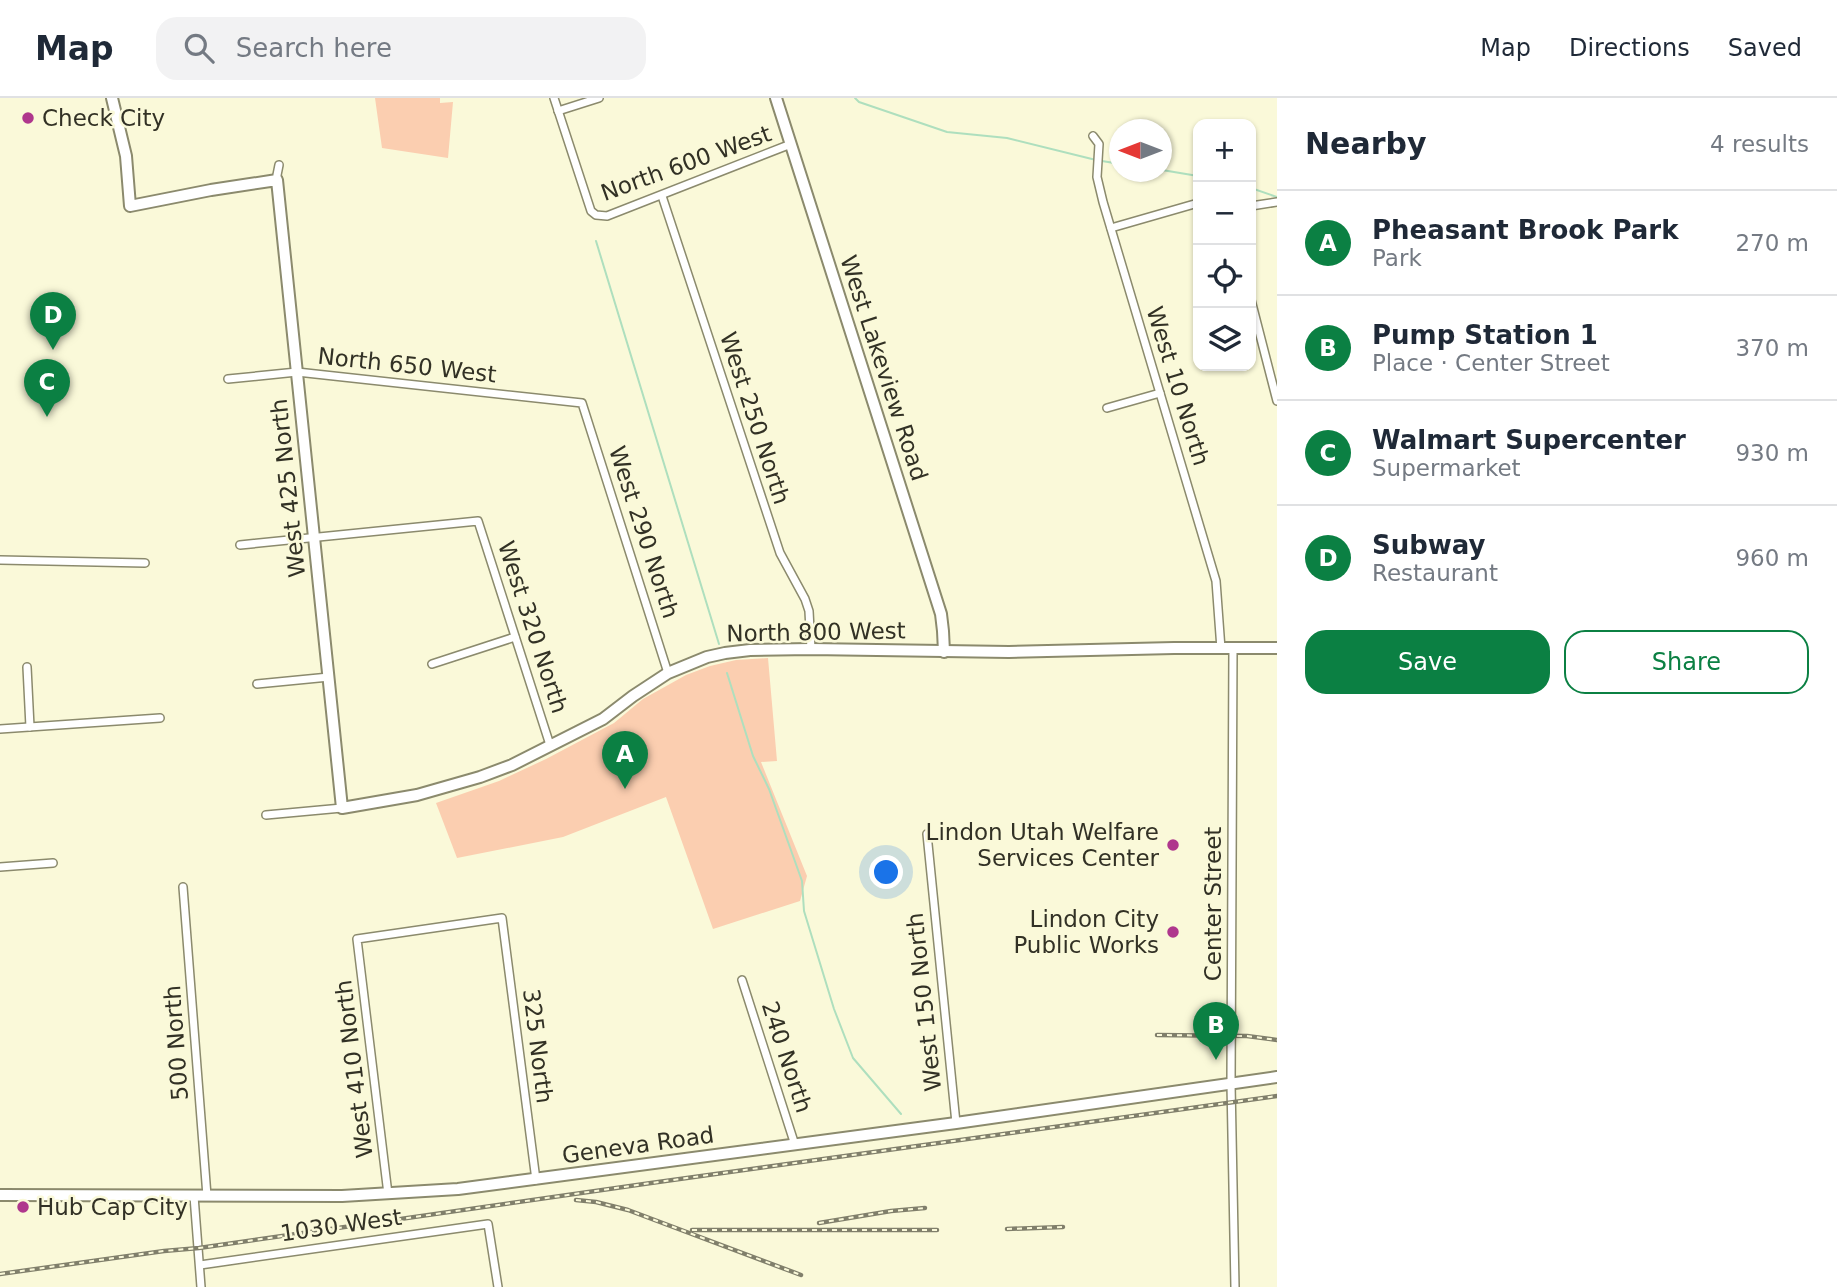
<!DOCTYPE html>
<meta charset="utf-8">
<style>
body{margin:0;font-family:"DejaVu Sans",sans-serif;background:#f2f2f3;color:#1f2937}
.controls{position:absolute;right:21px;top:21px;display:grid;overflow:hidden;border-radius:14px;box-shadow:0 2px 5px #0004}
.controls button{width:63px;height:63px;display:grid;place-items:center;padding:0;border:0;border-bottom:2px solid #e0e1e3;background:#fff;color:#1f2937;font:35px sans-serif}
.compass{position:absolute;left:1109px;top:21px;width:63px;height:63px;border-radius:50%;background:#fff;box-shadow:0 2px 5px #0004;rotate:270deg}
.you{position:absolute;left:887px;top:775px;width:24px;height:24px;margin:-18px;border:5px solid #fff;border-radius:50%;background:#1a73e8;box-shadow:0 0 0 10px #1a73e833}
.badge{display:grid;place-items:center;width:46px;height:46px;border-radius:50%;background:#0b8043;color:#fff;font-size:23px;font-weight:700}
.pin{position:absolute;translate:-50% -58px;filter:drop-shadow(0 2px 4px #0008)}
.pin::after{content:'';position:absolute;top:37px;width:24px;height:21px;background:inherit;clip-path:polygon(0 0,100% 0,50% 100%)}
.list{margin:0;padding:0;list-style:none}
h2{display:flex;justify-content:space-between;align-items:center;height:91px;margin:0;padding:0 28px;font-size:30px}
h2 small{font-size:23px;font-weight:400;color:#747a83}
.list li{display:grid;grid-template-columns:46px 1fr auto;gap:21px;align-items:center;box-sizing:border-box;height:105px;padding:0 28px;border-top:2px solid #e0e1e3}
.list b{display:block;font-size:26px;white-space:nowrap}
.list p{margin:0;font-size:23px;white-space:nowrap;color:#747a83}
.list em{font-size:23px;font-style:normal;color:#747a83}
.actions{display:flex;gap:14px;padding:21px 28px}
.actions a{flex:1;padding:16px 0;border:2px solid #0b8043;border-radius:21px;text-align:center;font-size:24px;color:#0b8043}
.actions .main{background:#0b8043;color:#fff}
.icon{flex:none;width:38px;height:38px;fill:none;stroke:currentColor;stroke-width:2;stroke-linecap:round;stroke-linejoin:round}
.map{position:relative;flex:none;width:1277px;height:1189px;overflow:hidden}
header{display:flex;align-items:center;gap:42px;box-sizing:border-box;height:98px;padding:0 35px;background:#fff;border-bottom:2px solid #e0e1e3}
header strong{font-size:33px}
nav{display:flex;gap:38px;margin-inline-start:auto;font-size:24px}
.search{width:490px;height:63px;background:#f2f2f3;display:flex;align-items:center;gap:18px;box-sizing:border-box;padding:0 24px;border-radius:21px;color:#747a83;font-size:26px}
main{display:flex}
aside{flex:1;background:#fff}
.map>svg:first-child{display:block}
</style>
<header>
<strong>Map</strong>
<div class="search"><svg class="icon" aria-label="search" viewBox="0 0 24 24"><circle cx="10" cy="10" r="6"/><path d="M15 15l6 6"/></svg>Search here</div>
<nav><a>Map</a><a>Directions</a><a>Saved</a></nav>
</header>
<main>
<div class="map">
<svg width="1277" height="1189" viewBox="0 0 1277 1189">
<rect width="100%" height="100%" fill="#faf9d9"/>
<g fill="#fbceb0">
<polygon points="375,0 440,0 440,5 453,4 448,60 382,50"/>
<polygon points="768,560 777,663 761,664 807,778 800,803 713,831 666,699 563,739 457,760 436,705 499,683 546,661 614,625 643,601 686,577 710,568 736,562"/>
</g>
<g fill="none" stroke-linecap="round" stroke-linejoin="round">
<g stroke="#aedfbe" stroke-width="2">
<polyline points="855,0 859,4 947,34 1007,40 1096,62"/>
<polyline points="1102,63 1120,66"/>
<polyline points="1162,72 1198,78"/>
<polyline points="1251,90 1277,99"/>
<polyline points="596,143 719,546"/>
<polyline points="727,575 753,658 769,691 802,783 804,813 834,911 853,960 901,1016"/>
</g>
<defs>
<g id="street">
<polyline points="554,0 591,113 596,117 607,118 791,46"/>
<polyline points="558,13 599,0"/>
<polyline points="1093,38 1099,46 1097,79 1103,104 1216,483 1221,551"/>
<polyline points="277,82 277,77 279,67"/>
<polyline points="662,98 780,455 805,501 809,513 811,551"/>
<polyline points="1251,108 1277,104"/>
<polyline points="1111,130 1198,105"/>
<polyline points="1251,202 1277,303"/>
<polyline points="228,281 297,274 582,305 668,575"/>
<polyline points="1107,310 1160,295"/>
<polyline points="240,447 478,423 550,647"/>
<polyline points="0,462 145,465"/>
<polyline points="1233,550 1231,986 1235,1189"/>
<polyline points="432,566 515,539"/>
<polyline points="27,569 30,629"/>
<polyline points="257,586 329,579"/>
<polyline points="0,631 160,620"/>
<polyline points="266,717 342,710"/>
<polyline points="927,736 956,1025"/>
<polyline points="0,769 53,765"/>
<polyline points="183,789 207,1098"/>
<polyline points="742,882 795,1047"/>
<polyline points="388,1096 357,841 502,820 536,1082"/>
<polyline points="194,1098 201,1189"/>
<polyline points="200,1167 488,1126 498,1189"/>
</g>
<g id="secondary">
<polyline points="112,0 126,58 130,108 211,92 277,82 342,710 417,697 480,679 512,667 603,621 633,598 668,575 707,559 725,555 750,552 811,551 1009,554 1174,550 1277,550"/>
<polyline points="776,0 941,516 943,533 944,554"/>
<polyline points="0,1097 342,1098 458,1091 956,1025 1277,979"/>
</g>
</defs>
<use href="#street" stroke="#8b8a6d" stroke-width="10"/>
<use href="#secondary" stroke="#8b8a6d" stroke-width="14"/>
<use href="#street" stroke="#fff" stroke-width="7"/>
<use href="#secondary" stroke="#fff" stroke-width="10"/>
<defs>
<g id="rail">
<polyline points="1157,937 1247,938 1277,942"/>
<polyline points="576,1102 596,1104 628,1112 801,1177"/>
<polyline points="819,1125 891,1113 925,1110"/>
<polyline points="1007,1131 1063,1129"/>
<polyline points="692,1132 937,1132"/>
<polyline points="0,1176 164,1153 199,1150 651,1085 1277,998"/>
</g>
</defs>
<use href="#rail" stroke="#807f6b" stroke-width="4.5"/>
<use href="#rail" stroke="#faf9d9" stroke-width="2" stroke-dasharray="5" stroke-linecap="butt"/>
</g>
<g fill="#af378d" stroke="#faf9d9" stroke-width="2.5">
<circle cx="28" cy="20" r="7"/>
<circle cx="1173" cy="747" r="7"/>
<circle cx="1173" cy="834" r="7"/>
<circle cx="23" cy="1109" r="7"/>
</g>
<g text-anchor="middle" stroke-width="5" stroke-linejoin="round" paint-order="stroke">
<g font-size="23" fill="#323125" stroke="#faf9d9" text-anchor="start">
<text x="42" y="28">Check City</text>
<text x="1159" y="742" text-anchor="end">Lindon Utah Welfare<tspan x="1159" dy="26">Services Center</tspan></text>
<text x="1159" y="829" text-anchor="end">Lindon City<tspan x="1159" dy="26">Public Works</tspan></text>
<text x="37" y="1117">Hub Cap City</text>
</g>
<g font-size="23" fill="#323125" stroke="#faf9d9">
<text transform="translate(686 65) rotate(-20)" y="8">North 600 West</text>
<text transform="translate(407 267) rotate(6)" y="8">North 650 West</text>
<text transform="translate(884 270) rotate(72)" y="8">West Lakeview Road</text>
<text transform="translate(1178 288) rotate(73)" y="8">West 10 North</text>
<text transform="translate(755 320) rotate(72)" y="8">West 250 North</text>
<text transform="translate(288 390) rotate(-96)" y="8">West 425 North</text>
<text transform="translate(644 434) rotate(72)" y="8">West 290 North</text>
<text transform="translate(533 529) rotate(72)" y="8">West 320 North</text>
<text transform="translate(816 534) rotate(-1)" y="8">North 800 West</text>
<text transform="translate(1213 806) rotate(-90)" y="8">Center Street</text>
<text transform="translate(924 904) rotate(-96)" y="8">West 150 North</text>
<text transform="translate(176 945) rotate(-94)" y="8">500 North</text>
<text transform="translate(538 948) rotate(83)" y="8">325 North</text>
<text transform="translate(787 959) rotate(72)" y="8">240 North</text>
<text transform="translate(354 971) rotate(-97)" y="8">West 410 North</text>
<text transform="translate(638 1047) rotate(-8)" y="8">Geneva Road</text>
<text transform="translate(341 1127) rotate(-8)" y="8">1030 West</text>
</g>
</g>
</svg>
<div class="controls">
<button>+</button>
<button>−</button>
<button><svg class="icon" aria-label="locate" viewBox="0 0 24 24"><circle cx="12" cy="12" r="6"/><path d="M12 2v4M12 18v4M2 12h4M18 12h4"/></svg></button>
<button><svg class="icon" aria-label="layers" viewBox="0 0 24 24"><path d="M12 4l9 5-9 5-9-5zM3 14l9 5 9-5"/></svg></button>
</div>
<svg class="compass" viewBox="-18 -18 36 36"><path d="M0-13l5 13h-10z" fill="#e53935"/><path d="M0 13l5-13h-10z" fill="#747a83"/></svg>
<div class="you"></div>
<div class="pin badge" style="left:625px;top:691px">A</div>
<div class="pin badge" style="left:1216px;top:962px">B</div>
<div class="pin badge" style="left:47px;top:319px">C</div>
<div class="pin badge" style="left:53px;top:252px">D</div>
</div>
<aside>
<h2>Nearby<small>4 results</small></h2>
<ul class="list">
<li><span class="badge">A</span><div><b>Pheasant Brook Park</b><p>Park</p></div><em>270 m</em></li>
<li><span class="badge">B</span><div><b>Pump Station 1</b><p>Place · Center Street</p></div><em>370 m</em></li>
<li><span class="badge">C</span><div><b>Walmart Supercenter</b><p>Supermarket</p></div><em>930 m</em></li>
<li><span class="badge">D</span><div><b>Subway</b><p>Restaurant</p></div><em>960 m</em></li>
</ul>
<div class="actions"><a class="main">Save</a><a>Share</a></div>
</aside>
</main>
